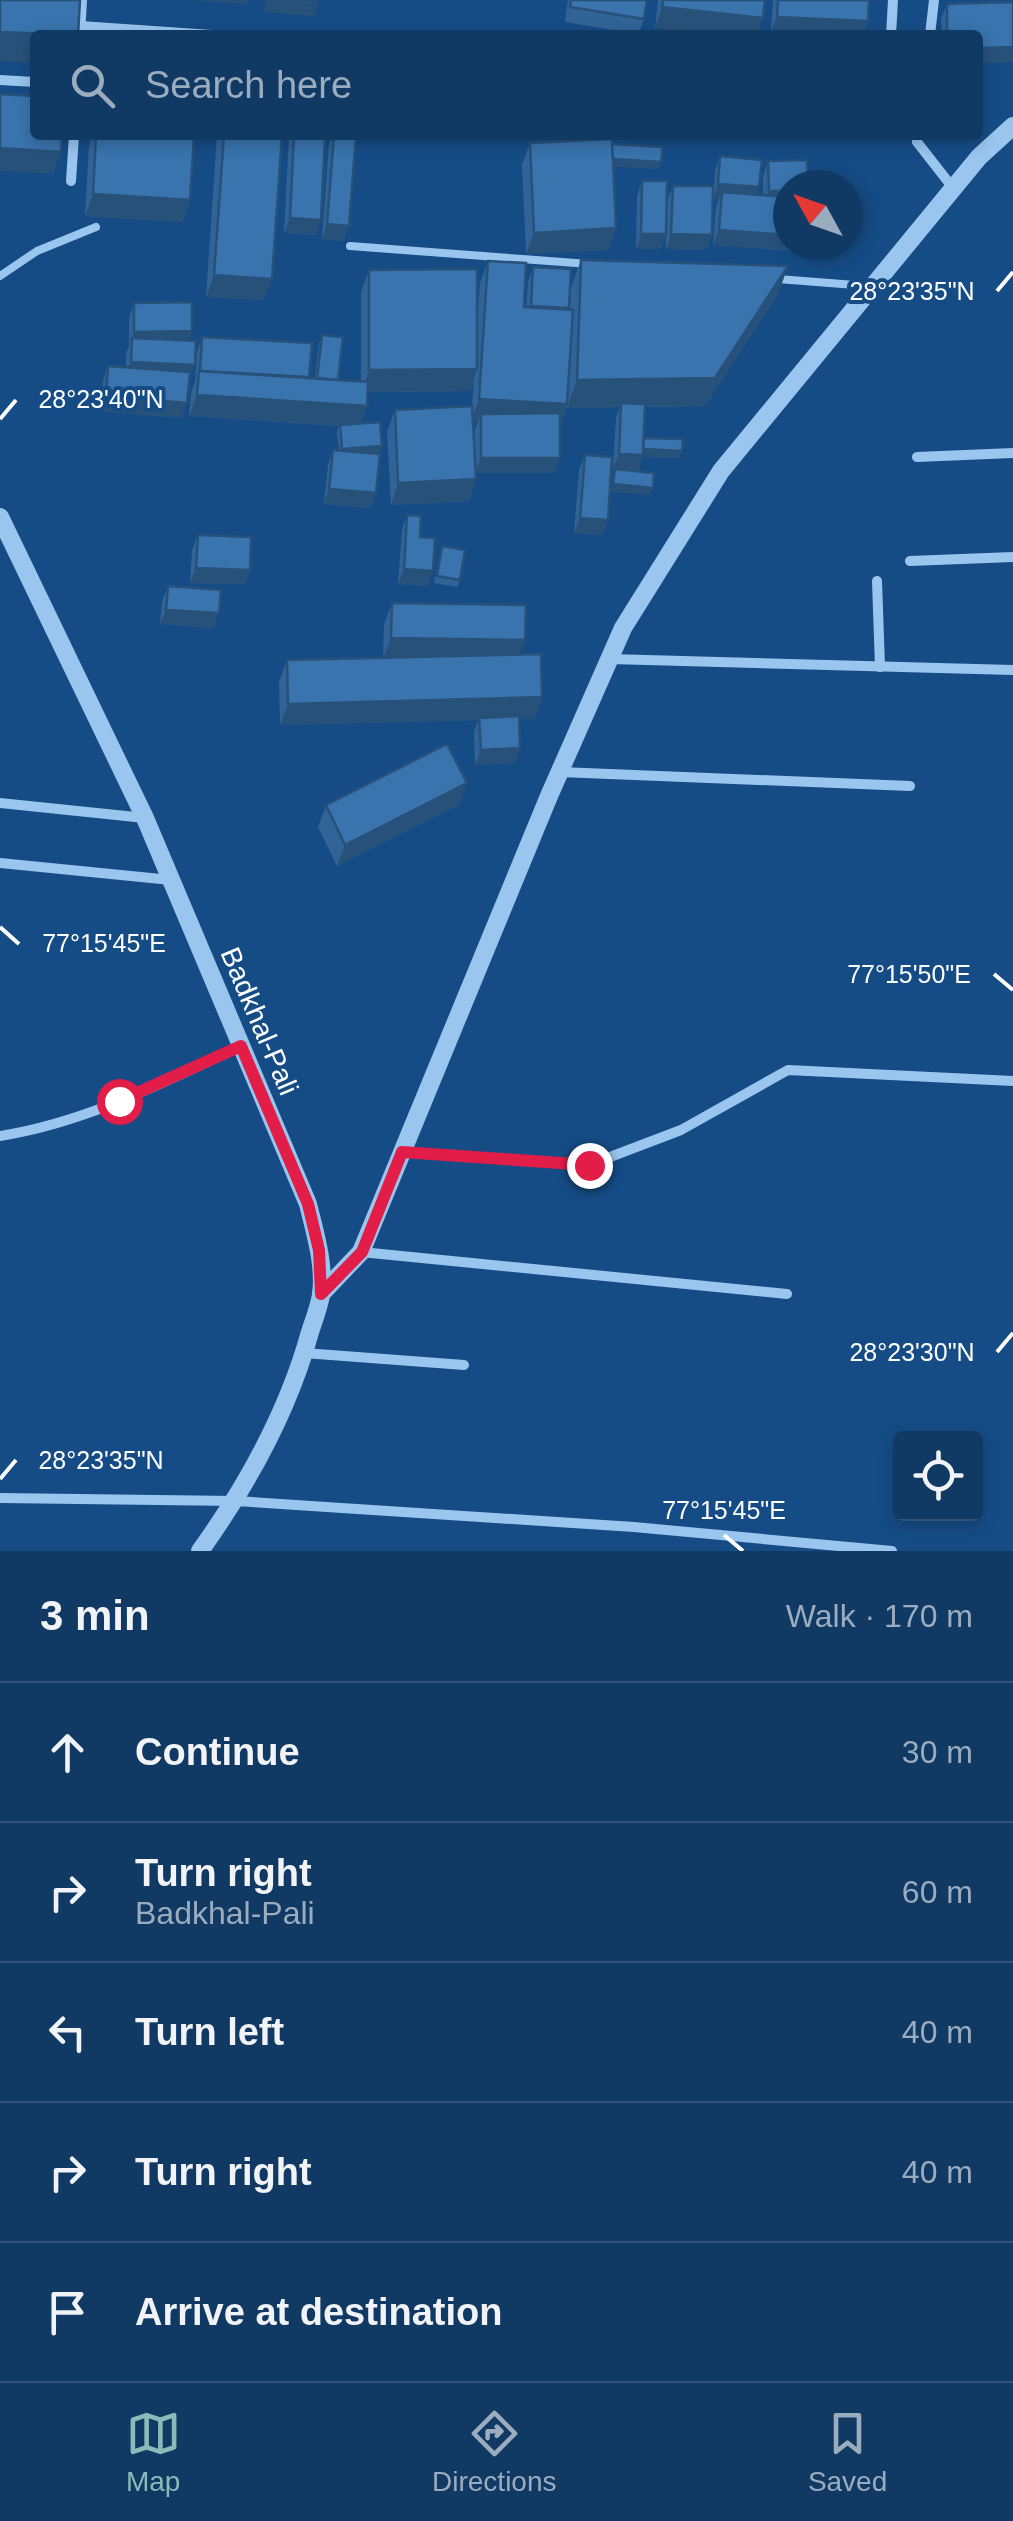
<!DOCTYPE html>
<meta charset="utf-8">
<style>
body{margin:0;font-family:Helvetica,sans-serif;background:#1e446d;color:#f1f3f6}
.controls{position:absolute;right:30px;bottom:30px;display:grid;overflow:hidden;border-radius:10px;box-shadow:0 5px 15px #0003}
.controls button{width:90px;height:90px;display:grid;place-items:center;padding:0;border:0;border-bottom:2px solid #305378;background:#103964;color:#f1f3f6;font:50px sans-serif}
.compass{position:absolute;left:773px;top:170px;width:90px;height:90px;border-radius:50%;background:#103964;box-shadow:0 5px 15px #0003;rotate:310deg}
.stop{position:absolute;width:30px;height:30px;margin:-22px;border:8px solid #e11d48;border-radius:50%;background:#fff}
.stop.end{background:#e11d48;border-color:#fff;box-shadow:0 2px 10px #0008}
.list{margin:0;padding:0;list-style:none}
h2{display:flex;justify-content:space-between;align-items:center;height:130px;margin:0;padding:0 40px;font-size:42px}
h2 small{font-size:32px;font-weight:400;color:#9cacbf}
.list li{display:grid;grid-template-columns:65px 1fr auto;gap:30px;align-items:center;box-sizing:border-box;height:140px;padding:0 40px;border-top:2px solid #305378}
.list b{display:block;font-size:38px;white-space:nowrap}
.list p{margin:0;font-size:32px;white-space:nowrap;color:#9cacbf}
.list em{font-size:32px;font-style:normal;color:#9cacbf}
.icon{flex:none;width:55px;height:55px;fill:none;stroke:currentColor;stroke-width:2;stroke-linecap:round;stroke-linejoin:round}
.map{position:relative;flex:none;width:1013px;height:1551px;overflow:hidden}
.search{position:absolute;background:#103964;box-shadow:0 5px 15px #0003;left:30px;right:30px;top:30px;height:110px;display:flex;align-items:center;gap:25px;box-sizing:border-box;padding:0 35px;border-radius:10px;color:#9cacbf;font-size:38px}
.sheet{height:830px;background:#103964}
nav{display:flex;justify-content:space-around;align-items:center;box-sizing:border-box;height:140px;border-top:2px solid #305378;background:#103964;font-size:28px;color:#9cacbf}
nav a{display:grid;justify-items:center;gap:5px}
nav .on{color:#8bbbb9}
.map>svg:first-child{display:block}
</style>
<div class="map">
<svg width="1013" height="1551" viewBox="0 0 1013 1551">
<rect width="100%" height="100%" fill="#154c86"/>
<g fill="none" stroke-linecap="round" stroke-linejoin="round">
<g stroke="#9ac5ee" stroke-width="8">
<polyline points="350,246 589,264"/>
<polyline points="0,276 37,251 96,227"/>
<polyline points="778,279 868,286"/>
</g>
<g stroke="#9ac5ee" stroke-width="10">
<polyline points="80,26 212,35"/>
<polyline points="80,35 82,0"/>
<polyline points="891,35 893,0"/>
<polyline points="930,35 934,0"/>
<polyline points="0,80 35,82"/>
<polyline points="917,135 917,142 953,188"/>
<polyline points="71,181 74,135"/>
<polyline points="917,457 1013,453"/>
<polyline points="910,561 1013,557"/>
<polyline points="877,581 880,667"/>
<polyline points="610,659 1013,670"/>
<polyline points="560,772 910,786"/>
<polyline points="0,803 145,818"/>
<polyline points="0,863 171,880"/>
<path d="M 0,1136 C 85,1123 164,1082 241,1046"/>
<polyline points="402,1152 589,1165 681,1130 788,1070 1013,1081"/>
<polyline points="361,1252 787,1294"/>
<polyline points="304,1353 464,1365"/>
<polyline points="0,1498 236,1501 634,1527 892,1551"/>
</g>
<g stroke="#9ac5ee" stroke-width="18">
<path d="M 0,517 L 145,818 L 308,1204 C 315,1233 325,1265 321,1295 C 319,1307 314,1320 310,1332 C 288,1412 248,1484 200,1551"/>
<polyline points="321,1294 361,1252 549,796 623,628 721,471 979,157 1013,126"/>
</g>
</g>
<g fill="#316496" fill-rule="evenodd">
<polygon points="568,0 647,0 644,19 638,34 565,22"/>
<polygon points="658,0 765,0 757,35 715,35 655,28"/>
<polygon points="773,0 869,0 868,21 863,35 771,32"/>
<polygon points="947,4 978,35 942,35 941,19"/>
<polygon points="93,135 194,135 190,200 182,222 85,216 89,146"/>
<polygon points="217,135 282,135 264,300 206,297"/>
<polygon points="289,135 325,135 316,235 284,233"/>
<polygon points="333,135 356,135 349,226 343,241 322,239 329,144"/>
<polygon points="530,143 612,144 659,169 613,166 616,228 608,250 526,254 522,165"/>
<polygon points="720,156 757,195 763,195 763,176 768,161 788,185 806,252 713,245 716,207 719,199 713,199 715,171"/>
<polygon points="642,181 666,234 661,249 636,249 637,196"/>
<polygon points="673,186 712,235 706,250 666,249 667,200"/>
<path d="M 581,260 L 788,266 L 778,294 L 705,406 L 645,407 L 644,438 L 680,458 L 642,457 L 638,470 L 613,469 L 616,417 L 620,407 L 567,408 L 567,406 L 560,425 L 554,473 L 476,473 L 476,479 L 469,501 L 391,505 L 387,432 L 395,410 L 472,406 L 474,380 L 470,391 L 368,392 L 367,406 L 360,423 L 382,446 L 379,453 L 376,493 L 370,508 L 324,504 L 328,465 L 333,450 L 339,450 L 337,433 L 339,426 L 189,416 L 191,393 L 195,381 L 197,352 L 202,337 L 309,378 L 315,378 L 319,343 L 322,335 L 338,380 L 361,381 L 361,292 L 369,270 L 477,322 L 480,283 L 488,261 L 524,307 L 526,307 L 528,282 L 533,267 L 570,310 L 571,288 ZM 473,421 L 478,422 L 475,429 L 475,456 Z"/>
<polygon points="134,303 192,331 188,341 189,380 182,418 100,411 103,381 108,366 126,367 126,353 129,346 129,318"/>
<polygon points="585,455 602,535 574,533 579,470"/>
<polygon points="407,515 427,586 398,584 402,530"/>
<polygon points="198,535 250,570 245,584 190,583 192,550"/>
<polygon points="442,546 460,580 457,587 434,583"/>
<polygon points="168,586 214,628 160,624 162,601"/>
<polygon points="392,603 519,655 542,697 534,719 519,719 515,763 475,765 474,732 478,720 280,725 279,682 287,660 383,658 384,624"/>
<polygon points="326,805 459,805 337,866 318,827"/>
</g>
<g fill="#28517a">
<polygon points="186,0 250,0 248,4"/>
<polygon points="267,0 303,0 319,1 314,16 263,12"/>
<polygon points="662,7 763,18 757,35 715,35 655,28"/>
<polygon points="777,17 868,21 863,35 771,32"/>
<polygon points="0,32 35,35 35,63 0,61"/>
<polygon points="1013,47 1013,62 978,63 978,48"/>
<polygon points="0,148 61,152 53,174 0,171"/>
<polygon points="611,159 661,162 659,169 608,166"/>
<polygon points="718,184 759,187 754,202 722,192 719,199 713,199"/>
<polygon points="769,191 788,191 788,206 763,206"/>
<polygon points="93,194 190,200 182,222 85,216"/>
<polygon points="290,218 321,220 316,235 284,233"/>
<polygon points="327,224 349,226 343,241 322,239"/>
<polygon points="616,228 608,250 526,254 534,233"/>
<polygon points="719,230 788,235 788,245 809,245 806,252 713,245"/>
<polygon points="641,234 666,234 661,249 636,249"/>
<polygon points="671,234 712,235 706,250 666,249"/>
<polygon points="788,266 778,294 705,406 621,407 621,403 620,407 567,408 577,380"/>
<polygon points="214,275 272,279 264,300 206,297"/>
<polygon points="192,331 186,346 132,338 129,346 134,332"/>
<polygon points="131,362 195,365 189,380 125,376"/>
<polygon points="477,369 470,391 362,392 369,370"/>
<polygon points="197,395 367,406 359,427 189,416"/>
<polygon points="106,396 187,403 182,418 100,411"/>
<polygon points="479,399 567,404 560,426 481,414 478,422 471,421"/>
<polygon points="382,446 379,453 339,457 342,449"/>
<polygon points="643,449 682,451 680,458 642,457 638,470 613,469 619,454"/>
<polygon points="481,458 560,458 554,473 475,473"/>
<polygon points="476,479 469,501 391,505 398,483"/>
<polygon points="613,484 653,488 650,495 611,492"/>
<polygon points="329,489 376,493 370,508 324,504"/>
<polygon points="580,518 608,520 602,535 574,533"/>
<polygon points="196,568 250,570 245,584 190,583"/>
<polygon points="404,569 433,571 427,586 398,584"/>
<polygon points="166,610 219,613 214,628 160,624"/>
<polygon points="391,638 525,640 517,661 383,659"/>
<polygon points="542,697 534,719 280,725 288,704"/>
<polygon points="520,748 515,763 475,765 481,750"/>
<polygon points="467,783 459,805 337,866 345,845"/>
</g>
<g fill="#3974ae" stroke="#28517a" stroke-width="2.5">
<polygon points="0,0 80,0 78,35 0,32"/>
<polygon points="571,0 647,0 644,19 570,7"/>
<polygon points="663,0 765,0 763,18 662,7"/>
<polygon points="778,0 869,0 868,21 777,17"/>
<polygon points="1013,2 1013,47 978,48 978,35 947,35 947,4"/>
<polygon points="101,32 148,35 101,35"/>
<polygon points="0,94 35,96 35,135 62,135 61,152 0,148"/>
<polygon points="96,135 194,135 190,200 93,194"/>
<polygon points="224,135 282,135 272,279 214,275"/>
<polygon points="294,135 325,135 321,220 290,218"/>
<polygon points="334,135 356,135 349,226 327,224"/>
<polygon points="612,139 616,228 534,233 530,143"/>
<polygon points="612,144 663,147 661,162 613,159"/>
<polygon points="720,156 762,160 759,187 718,184"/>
<polygon points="807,160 808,185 788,185 788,191 769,191 768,161"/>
<polygon points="642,181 667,181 666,234 641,234"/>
<polygon points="673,186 713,186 712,235 671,234"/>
<polygon points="722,192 788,197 788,235 719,230"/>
<polygon points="581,260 788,266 715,378 577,380"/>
<polygon points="488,261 526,263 524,307 573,310 567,404 479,399"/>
<polygon points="533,267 571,269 569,308 531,306"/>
<polygon points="477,269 477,369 369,370 369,270"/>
<polygon points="192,302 192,331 134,332 134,303"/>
<polygon points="322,335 343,337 338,380 317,378"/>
<polygon points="202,337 312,343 309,377 200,371"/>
<polygon points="132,338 196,341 195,365 131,362"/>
<polygon points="108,366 190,372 187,403 106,396"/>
<polygon points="199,371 368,382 367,406 197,395"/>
<polygon points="621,403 645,404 643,455 619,454"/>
<polygon points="472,406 476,479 398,483 395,410"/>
<polygon points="560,413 560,458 481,458 481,414"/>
<polygon points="380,422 382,446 342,449 340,425"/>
<polygon points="644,438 683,439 682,451 643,449"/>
<polygon points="333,450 380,454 376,493 329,489"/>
<polygon points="585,455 612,457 608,520 580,518"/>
<polygon points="615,469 654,473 653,488 613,484"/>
<polygon points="407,515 421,516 420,537 435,538 433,571 404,569"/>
<polygon points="198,535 251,537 250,570 196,568"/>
<polygon points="442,546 465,550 460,580 437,576"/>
<polygon points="168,586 221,590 219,613 166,610"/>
<polygon points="392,603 526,605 525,640 391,638"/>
<polygon points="541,654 542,697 288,704 287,660"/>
<polygon points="519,716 520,748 481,750 479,718"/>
<polygon points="447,744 467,783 345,845 326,805"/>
</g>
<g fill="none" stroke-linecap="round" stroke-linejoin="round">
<polyline stroke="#e11d48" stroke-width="12" points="119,1101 241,1046 308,1204 319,1250 321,1294 362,1252 402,1152 589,1165"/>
</g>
<path fill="none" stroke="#fff" stroke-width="4" d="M 997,291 L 1013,272M 0,419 L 16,400M 0,927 L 19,944M 994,974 L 1013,990M 997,1352 L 1013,1333M 0,1479 L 16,1460M 724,1535 L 743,1551"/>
<g text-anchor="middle" stroke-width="8" stroke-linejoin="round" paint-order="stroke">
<g font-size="28" fill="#fff" stroke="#154c86">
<text transform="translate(260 1021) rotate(67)" y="10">Badkhal-Pali</text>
</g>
</g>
<g font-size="25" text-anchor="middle" fill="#fff" stroke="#154c86" stroke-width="8" stroke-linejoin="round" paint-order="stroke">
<text x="912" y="300">28°23'35"N</text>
<text x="101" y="408">28°23'40"N</text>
<text x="104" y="952">77°15'45"E</text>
<text x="909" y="983">77°15'50"E</text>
<text x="912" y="1361">28°23'30"N</text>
<text x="101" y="1469">28°23'35"N</text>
<text x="724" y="1519">77°15'45"E</text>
</g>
</svg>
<div class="controls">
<button><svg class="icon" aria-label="locate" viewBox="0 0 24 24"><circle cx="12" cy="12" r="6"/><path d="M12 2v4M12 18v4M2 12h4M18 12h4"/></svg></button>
</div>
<svg class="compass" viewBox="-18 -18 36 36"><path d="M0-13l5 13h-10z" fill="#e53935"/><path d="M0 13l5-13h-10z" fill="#9cacbf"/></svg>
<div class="stop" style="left:119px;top:1101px"></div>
<div class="stop end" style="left:589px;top:1165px"></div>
<div class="search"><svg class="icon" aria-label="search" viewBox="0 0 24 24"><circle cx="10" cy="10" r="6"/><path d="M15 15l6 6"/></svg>Search here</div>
</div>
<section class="sheet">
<h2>3 min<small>Walk · 170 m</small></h2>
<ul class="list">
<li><svg class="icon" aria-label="ahead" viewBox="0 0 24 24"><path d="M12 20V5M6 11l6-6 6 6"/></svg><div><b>Continue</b></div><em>30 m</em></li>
<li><svg class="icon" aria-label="right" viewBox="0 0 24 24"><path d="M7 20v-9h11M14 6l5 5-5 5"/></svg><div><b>Turn right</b><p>Badkhal-Pali</p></div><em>60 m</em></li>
<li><svg class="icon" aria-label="left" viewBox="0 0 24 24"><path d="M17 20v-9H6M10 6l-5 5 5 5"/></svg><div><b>Turn left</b></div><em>40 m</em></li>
<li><svg class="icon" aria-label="right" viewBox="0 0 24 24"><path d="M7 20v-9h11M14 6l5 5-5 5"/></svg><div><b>Turn right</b></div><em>40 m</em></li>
<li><svg class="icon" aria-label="arrive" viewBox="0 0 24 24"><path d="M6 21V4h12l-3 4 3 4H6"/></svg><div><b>Arrive at destination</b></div></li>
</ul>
</section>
<nav>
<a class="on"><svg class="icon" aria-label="map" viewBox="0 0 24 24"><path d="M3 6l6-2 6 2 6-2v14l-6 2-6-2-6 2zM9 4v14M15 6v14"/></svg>Map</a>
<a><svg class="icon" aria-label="directions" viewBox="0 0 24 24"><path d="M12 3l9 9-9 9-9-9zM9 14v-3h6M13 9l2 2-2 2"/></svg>Directions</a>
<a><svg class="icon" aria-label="saved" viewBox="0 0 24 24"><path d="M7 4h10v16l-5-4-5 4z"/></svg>Saved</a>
</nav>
